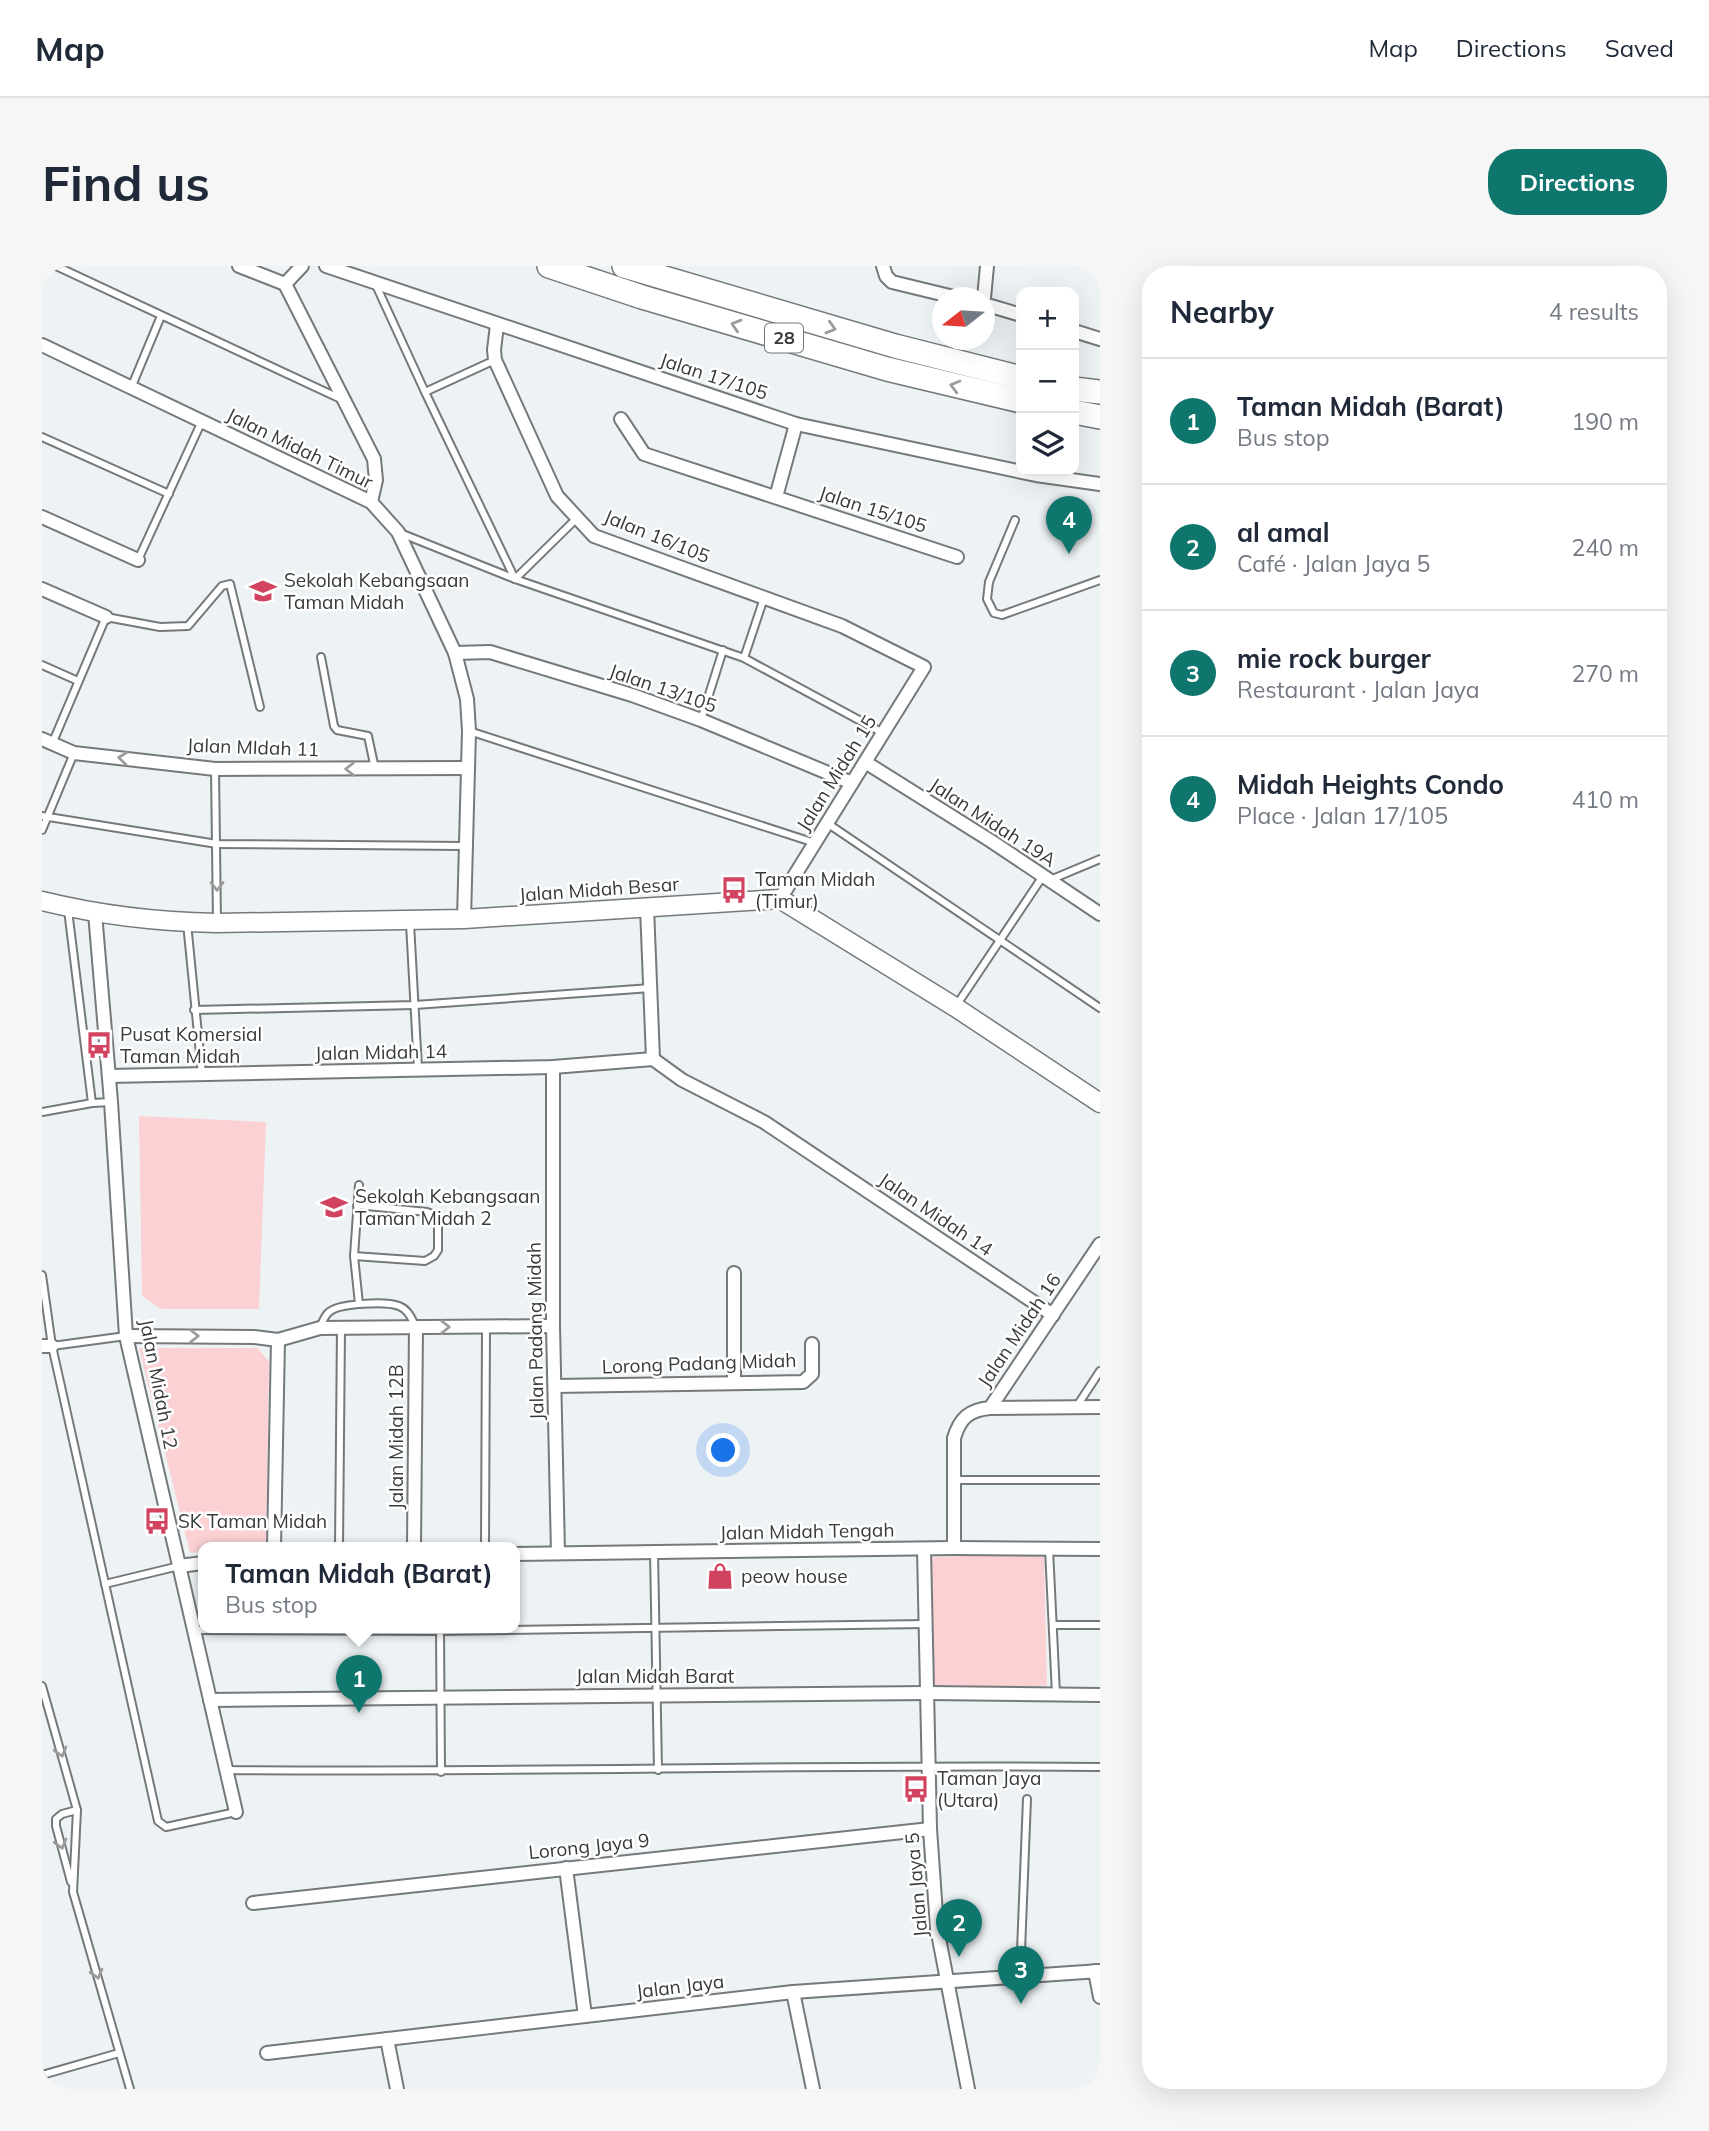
<!DOCTYPE html>
<meta charset="utf-8">
<style>
body{margin:0;font-family:Mulish,sans-serif;background:#f6f6f7;color:#1f2937}
.controls{position:absolute;right:21px;top:21px;display:grid;overflow:hidden;border-radius:14px;box-shadow:0 7px 28px #0002}
.controls button{width:63px;height:63px;display:grid;place-items:center;padding:0;border:0;border-bottom:2px solid #e0e1e3;background:#fff;color:#1f2937;font:35px sans-serif}
.compass{position:absolute;left:890px;top:21px;width:63px;height:63px;border-radius:50%;background:#fff;box-shadow:0 7px 28px #0002;rotate:253deg}
.you{position:absolute;left:682px;top:1185px;width:24px;height:24px;margin:-18px;border:5px solid #fff;border-radius:50%;background:#1a73e8;box-shadow:0 0 0 10px #1a73e833}
.badge{display:grid;place-items:center;width:46px;height:46px;border-radius:50%;background:#0f766e;color:#fff;font-size:23px;font-weight:700}
.pin{position:absolute;translate:-50% -58px;filter:drop-shadow(0 2px 4px #0008)}
.pin::after{content:'';position:absolute;top:37px;width:24px;height:21px;background:inherit;clip-path:polygon(0 0,100% 0,50% 100%)}
.popup{position:absolute;left:156px;top:1276px;width:322px;height:91px;box-sizing:border-box;display:grid;place-content:center;border-radius:14px;background:#fff;filter:drop-shadow(0 2px 5px #0005);font-size:23px;white-space:nowrap;color:#747a83}
.popup b{font-size:26px;color:#1f2937}
.popup::after{content:'';position:absolute;left:50%;top:100%;margin-left:-14px;border:14px solid transparent;border-top-color:#fff}
.list{margin:0;padding:0;list-style:none}
h2{display:flex;justify-content:space-between;align-items:center;height:91px;margin:0;padding:0 28px;font-size:30px}
h2 small{font-size:23px;font-weight:400;color:#747a83}
.list li{display:grid;grid-template-columns:46px 1fr auto;gap:21px;align-items:center;box-sizing:border-box;height:126px;padding:0 28px;border-top:2px solid #e0e1e3}
.list b{display:block;font-size:26px;white-space:nowrap}
.list p{margin:0;font-size:23px;white-space:nowrap;color:#747a83}
.list em{font-size:23px;font-style:normal;color:#747a83}
.icon{flex:none;width:38px;height:38px;fill:none;stroke:currentColor;stroke-width:2;stroke-linecap:round;stroke-linejoin:round}
.map{position:relative;flex:none;width:1058px;height:1823px;overflow:hidden;border-radius:28px}
header{display:flex;align-items:center;gap:42px;box-sizing:border-box;height:98px;padding:0 35px;background:#fff;border-bottom:2px solid #e0e1e3}
header strong{font-size:33px}
nav{display:flex;gap:38px;margin-inline-start:auto;font-size:24px}
.intro{display:flex;align-items:center;justify-content:space-between;box-sizing:border-box;height:168px;padding:0 42px}
h1{margin:0;font-size:49px}
.button{padding:18px 32px;border-radius:28px;background:#0f766e;color:#fff;font-size:24px;font-weight:700}
main{display:flex;gap:42px;padding:0 42px}
aside{flex:1;background:#fff;border-radius:28px;box-shadow:0 7px 28px #0002}
.map>svg:first-child{display:block}
</style>
<header>
<strong>Map</strong>
<nav><a>Map</a><a>Directions</a><a>Saved</a></nav>
</header>
<div class="intro"><h1>Find us</h1><a class="button">Directions</a></div>
<main>
<div class="map">
<svg width="1058" height="1823" viewBox="0 0 1058 1823">
<rect width="100%" height="100%" fill="#edf2f5"/>
<g fill="#fbd1d4">
<polygon points="97,850 224,856 217,1043 119,1043 100,1030"/>
<polygon points="97,1082 215,1082 227,1095 224,1281 161,1281 161,1286 148,1287"/>
<polygon points="1002,1288 1005,1420 892,1423 888,1291"/>
</g>
<g fill="none" stroke-linecap="round" stroke-linejoin="round">
<defs>
<g id="lane">
<polyline points="14,0 301,134"/>
<polyline points="333,17 383,126 453,94"/>
<polyline points="89,122 119,50"/>
<polyline points="383,126 473,313"/>
<polyline points="0,171 127,228"/>
<polyline points="973,254 947,316 945,333 952,347 960,349 1058,314"/>
<polyline points="358,267 473,313 702,392 841,467"/>
<polyline points="96,294 160,155"/>
<polyline points="473,313 536,251"/>
<polyline points="279,391 292,460 295,464 326,470 333,503"/>
<polyline points="702,392 722,332"/>
<polyline points="0,399 36,415"/>
<polyline points="659,454 681,384"/>
<polyline points="427,465 773,577"/>
<polyline points="10,478 64,351 118,361 146,360 180,320 188,318 218,441"/>
<polyline points="173,503 175,655"/>
<polyline points="0,550 175,578 423,580"/>
<polyline points="785,557 1058,742"/>
<polyline points="0,564 32,487"/>
<polyline points="1008,614 1058,593"/>
<polyline points="26,644 50,837"/>
<polyline points="145,657 160,808"/>
<polyline points="368,657 376,803"/>
<polyline points="914,740 1001,610"/>
<polyline points="152,744 373,739 609,722"/>
<polyline points="0,846 50,837 69,836"/>
<polyline points="317,919 312,990 317,1038"/>
<polyline points="312,990 383,995 392,990 396,984 396,954 393,949 385,946 315,939"/>
<polyline points="0,1009 10,1080 116,1555 124,1561 194,1546"/>
<path d="M 278,1062 C 280,1057 282,1051 286,1047 C 295,1037 344,1035 357,1040 C 367,1044 369,1052 374,1061"/>
<polyline points="10,1080 84,1070"/>
<polyline points="1035,1140 1058,1105"/>
<polyline points="913,1214 1058,1214"/>
<polyline points="297,1281 299,1062"/>
<polyline points="443,1281 444,1061"/>
<polyline points="1007,1283 1014,1428"/>
<polyline points="612,1286 616,1504"/>
<polyline points="63,1318 137,1300"/>
<polyline points="1011,1359 1058,1359"/>
<polyline points="398,1363 399,1506"/>
<polyline points="152,1364 398,1365 884,1358"/>
<polyline points="0,1420 35,1544 31,1626 88,1823"/>
<path d="M 184,1504 C 475,1507 767,1498 1058,1501"/>
<polyline points="29,1616 14,1560 14,1553 20,1548 35,1544"/>
<polyline points="978,1710 985,1533"/>
<polyline points="0,1809 77,1787"/>
</g>
<g id="street">
<polyline points="197,0 243,18 332,193 334,214 329,236"/>
<polyline points="284,0 754,158 994,209 1058,218"/>
<polyline points="841,0 844,10 850,16 916,32"/>
<polyline points="243,18 260,0"/>
<polyline points="942,32 945,0"/>
<polyline points="942,38 979,49"/>
<polyline points="455,59 452,84 453,94 515,230 552,270 800,360 882,401 738,633"/>
<polyline points="1032,65 1058,73"/>
<polyline points="0,79 329,236 356,266 413,387 425,433 427,465 422,653"/>
<polyline points="579,153 602,188 915,291"/>
<polyline points="734,231 754,158"/>
<polyline points="0,251 96,294"/>
<polyline points="0,323 64,351"/>
<polyline points="413,387 448,386 590,429 659,454 810,517"/>
<polyline points="0,473 32,487 173,503 425,502"/>
<polyline points="823,496 949,575 1058,648"/>
<polyline points="605,641 611,793"/>
<polyline points="53,647 69,836 84,1070 194,1546"/>
<polyline points="511,801 511,1060 516,1287"/>
<polyline points="67,810 511,801 611,793 640,814 722,856 1011,1049"/>
<polyline points="692,1007 692,1117"/>
<polyline points="84,1070 212,1071 236,1074 278,1062 511,1060"/>
<polyline points="0,1080 10,1080"/>
<polyline points="513,1120 761,1116 770,1108 770,1078"/>
<polyline points="948,1142 1058,1141"/>
<polyline points="232,1281 236,1074"/>
<polyline points="372,1281 374,1061"/>
<path d="M 912,1282 L 912,1172 C 918,1152 927,1144 948,1142 L 1058,978"/>
<polyline points="882,1283 888,1563 895,1662 926,1823"/>
<polyline points="473,1288 912,1282 1058,1283"/>
<polyline points="137,1300 161,1297"/>
<polyline points="168,1434 886,1427 1058,1429"/>
<polyline points="524,1602 543,1750"/>
<polyline points="211,1637 888,1563"/>
<polyline points="1053,1705 1058,1731"/>
<polyline points="751,1726 771,1823"/>
<polyline points="345,1773 355,1823"/>
<polyline points="225,1787 751,1726 1058,1705"/>
</g>
<path id="secondary" d="M 0,635 C 57,649 117,656 175,657 L 422,653 L 738,633 L 913,741 L 1058,837"/>
<g id="highway">
<polyline points="507,0 600,31 845,103 979,135"/>
<polyline points="582,0 853,80 979,112"/>
<polyline points="1032,123 1058,126"/>
<polyline points="1032,146 1058,151"/>
</g>
</defs>
<use href="#lane" stroke="#74797c" stroke-width="10"/>
<use href="#street" stroke="#74797c" stroke-width="16"/>
<use href="#secondary" stroke="#74797c" stroke-width="21"/>
<use href="#highway" stroke="#74797c" stroke-width="26"/>
<use href="#lane" stroke="#fff" stroke-width="6"/>
<use href="#street" stroke="#fff" stroke-width="12"/>
<use href="#secondary" stroke="#fff" stroke-width="18"/>
<use href="#highway" stroke="#fff" stroke-width="23"/>
</g>
<defs><path id="oneway-chevron" d="M-2-3.5L2.5 0L-2 3.5" fill="none" stroke-width="1.6" stroke-linecap="round" stroke-linejoin="round" transform="scale(1.75)"/></defs>
<g stroke="#9c9c9d">
<use href="#oneway-chevron" transform="translate(694 59) rotate(-164)"/>
<use href="#oneway-chevron" transform="translate(789 62) rotate(16)"/>
<use href="#oneway-chevron" transform="translate(913 120) rotate(-165)"/>
<use href="#oneway-chevron" transform="translate(81 492) rotate(-174)"/>
<use href="#oneway-chevron" transform="translate(308 503) rotate(180)"/>
<use href="#oneway-chevron" transform="translate(175 620) rotate(90)"/>
<use href="#oneway-chevron" transform="translate(403 1061)"/>
<use href="#oneway-chevron" transform="translate(152 1070)"/>
<use href="#oneway-chevron" transform="translate(19 1486) rotate(74)"/>
<use href="#oneway-chevron" transform="translate(19 1578) rotate(74)"/>
<use href="#oneway-chevron" transform="translate(55 1708) rotate(74)"/>
</g>
<defs>
<symbol id="school-bare" viewBox="-9 -9 18 18"><path d="M0-5L7-2L0 1L-7-2ZM-4 1L0 2.5L4 1V4Q0 6-4 4Z" fill="#d24360" stroke="#fff" stroke-width="2.5" paint-order="stroke"/></symbol>
<symbol id="bus-bare" viewBox="-9 -9 18 18"><path d="M-5-6H5V4H4V6H2V4H-2V6H-4V4H-5ZM-3.5-4V0h7V-4ZM-3.5 1.2v1.5H-2V1.2ZM2 1.2v1.5H3.5V1.2Z" fill="#d24360" stroke="#fff" stroke-width="2.5" paint-order="stroke"/></symbol>
<symbol id="shop-bare" viewBox="-9 -9 18 18"><path d="M-5-2.5h2.3a2.7 3.5 0 0 1 5.4 0H5L5.5 6h-11ZM-1.5-2.5h3a1.5 2.3 0 0 0-3 0Z" fill="#d24360" stroke="#fff" stroke-width="2.5" paint-order="stroke"/></symbol>
</defs>
<g fill-rule="evenodd">
<use href="#school-bare" x="202" y="306" width="38" height="38"/>
<use href="#bus-bare" x="673" y="605" width="38" height="38"/>
<use href="#bus-bare" x="38" y="760" width="38" height="38"/>
<use href="#school-bare" x="273" y="922" width="38" height="38"/>
<use href="#bus-bare" x="96" y="1236" width="38" height="38"/>
<use href="#shop-bare" x="659" y="1291" width="38" height="38"/>
<use href="#bus-bare" x="855" y="1504" width="38" height="38"/>
</g>
<g text-anchor="middle" stroke-width="5" stroke-linejoin="round" paint-order="stroke">
<rect fill="#fff" stroke="#747576" stroke-width="2" x="723" y="57.5" width="38" height="29" rx="5"/>
<g font-size="18" font-weight="bold" fill="#383a3b">
<text x="742" y="78">28</text>
</g>
<g font-size="19" fill="#383a3b" stroke="#fff">
<text transform="translate(672 110) rotate(18)" y="7">Jalan 17/105</text>
<text transform="translate(258 182) rotate(26)" y="7">Jalan Midah Timur</text>
<text transform="translate(831 243) rotate(18)" y="7">Jalan 15/105</text>
<text transform="translate(615 270) rotate(22)" y="7">Jalan 16/105</text>
<text transform="translate(621 422) rotate(19)" y="7">Jalan 13/105</text>
<text transform="translate(211 481) rotate(2)" y="7">Jalan MIdah 11</text>
<text transform="translate(794 507) rotate(-58)" y="7">Jalan Midah 15</text>
<text transform="translate(951 556) rotate(33)" y="7">Jalan Midah 19A</text>
<text transform="translate(557 623) rotate(-4)" y="7">Jalan Midah Besar</text>
<text transform="translate(339 786) rotate(-1)" y="7">Jalan Midah 14</text>
<text transform="translate(894 948) rotate(34)" y="7">Jalan Midah 14</text>
<text transform="translate(977 1064) rotate(-56)" y="7">Jalan Midah 16</text>
<text transform="translate(493 1065) rotate(-91)" y="7">Jalan Padang Midah</text>
<text transform="translate(657 1097) rotate(-2)" y="7">Lorong Padang Midah</text>
<text transform="translate(117 1118) rotate(79)" y="7">Jalan Midah 12</text>
<text transform="translate(354 1171) rotate(-90)" y="7">Jalan Midah 12B</text>
<text transform="translate(765 1265) rotate(-1)" y="7">Jalan Midah Tengah</text>
<text x="613" y="1417">Jalan Midah Barat</text>
<text transform="translate(547 1580) rotate(-6)" y="7">Lorong Jaya 9</text>
<text transform="translate(874 1619) rotate(-95)" y="7">Jalan Jaya 5</text>
<text transform="translate(638 1720) rotate(-7)" y="7">Jalan Jaya</text>
</g>
<g font-size="19" fill="#383a3b" stroke="#fff" text-anchor="start">
<text x="242" y="321">Sekolah Kebangsaan<tspan x="242" dy="22">Taman Midah</tspan></text>
<text x="713" y="620">Taman Midah<tspan x="713" dy="22">(Timur)</tspan></text>
<text x="78" y="775">Pusat Komersial<tspan x="78" dy="22">Taman Midah</tspan></text>
<text x="313" y="937">Sekolah Kebangsaan<tspan x="313" dy="22">Taman Midah 2</tspan></text>
<text x="136" y="1262">SK Taman Midah</text>
<text x="699" y="1317">peow house</text>
<text x="895" y="1519">Taman Jaya<tspan x="895" dy="22">(Utara)</tspan></text>
</g>
</g>
</svg>
<div class="controls">
<button>+</button>
<button>−</button>
<button><svg class="icon" aria-label="layers" viewBox="0 0 24 24"><path d="M12 4l9 5-9 5-9-5zM3 14l9 5 9-5"/></svg></button>
</div>
<svg class="compass" viewBox="-18 -18 36 36"><path d="M0-13l5 13h-10z" fill="#e53935"/><path d="M0 13l5-13h-10z" fill="#747a83"/></svg>
<div class="you"></div>
<div class="pin badge" style="left:317px;top:1447px">1</div>
<div class="popup"><b>Taman Midah (Barat)</b>Bus stop</div>
<div class="pin badge" style="left:917px;top:1691px">2</div>
<div class="pin badge" style="left:979px;top:1738px">3</div>
<div class="pin badge" style="left:1027px;top:288px">4</div>
</div>
<aside>
<h2>Nearby<small>4 results</small></h2>
<ul class="list">
<li><span class="badge">1</span><div><b>Taman Midah (Barat)</b><p>Bus stop</p></div><em>190 m</em></li>
<li><span class="badge">2</span><div><b>al amal</b><p>Café · Jalan Jaya 5</p></div><em>240 m</em></li>
<li><span class="badge">3</span><div><b>mie rock burger</b><p>Restaurant · Jalan Jaya</p></div><em>270 m</em></li>
<li><span class="badge">4</span><div><b>Midah Heights Condo</b><p>Place · Jalan 17/105</p></div><em>410 m</em></li>
</ul>
</aside>
</main>
